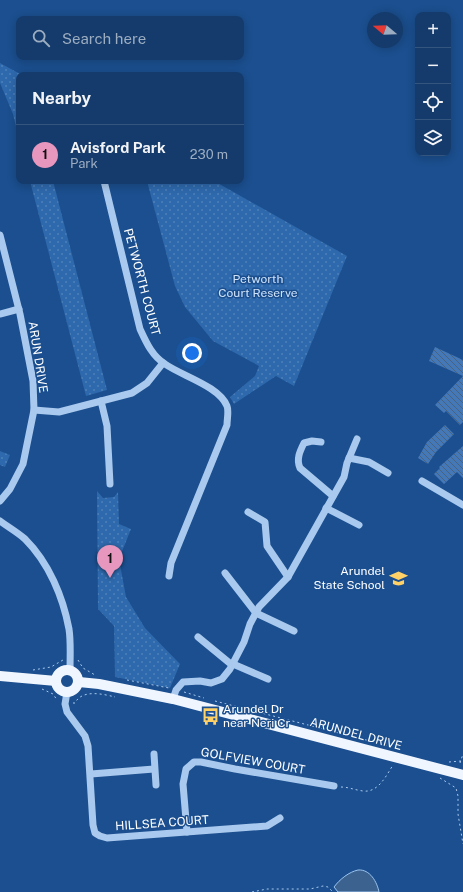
<!DOCTYPE html>
<meta charset="utf-8">
<style>
body{margin:0;font-family:"Public Sans",sans-serif;background:#214673;color:#f1f3f6}
.controls{position:absolute;right:12px;top:12px;display:grid;overflow:hidden;border-radius:8px;box-shadow:0 2px 10px #0003}
.controls button{width:36px;height:36px;display:grid;place-items:center;padding:0;border:0;border-bottom:1px solid #33557e;background:#143b6b;color:#f1f3f6;font:20px sans-serif}
.compass{position:absolute;left:367px;top:12px;width:36px;height:36px;border-radius:50%;background:#143b6b;box-shadow:0 2px 10px #0003;rotate:289deg}
.you{position:absolute;left:192px;top:353px;width:14px;height:14px;margin:-10px;border:3px solid #fff;border-radius:50%;background:#1a73e8;box-shadow:0 0 0 6px #1a73e833}
.badge{display:grid;place-items:center;width:26px;height:26px;border-radius:50%;background:#e797bd;color:#111;font-size:13px;font-weight:700}
.pin{position:absolute;translate:-50% -33px;filter:drop-shadow(0 1px 2px #0008)}
.pin::after{content:'';position:absolute;top:21px;width:14px;height:12px;background:inherit;clip-path:polygon(0 0,100% 0,50% 100%)}
.list{margin:0;padding:0;list-style:none}
h2{display:flex;justify-content:space-between;align-items:center;height:52px;margin:0;padding:0 16px;font-size:17px}
h2 small{font-size:13px;font-weight:400;color:#9dadc1}
.list li{display:grid;grid-template-columns:26px 1fr auto;gap:12px;align-items:center;box-sizing:border-box;height:60px;padding:0 16px;border-top:1px solid #33557e}
.list b{display:block;font-size:15px;white-space:nowrap}
.list p{margin:0;font-size:13px;white-space:nowrap;color:#9dadc1}
.list em{font-size:13px;font-style:normal;color:#9dadc1}
.icon{flex:none;width:22px;height:22px;fill:none;stroke:currentColor;stroke-width:2;stroke-linecap:round;stroke-linejoin:round}
.map{position:relative;flex:none;width:463px;height:892px;overflow:hidden}
.search{position:absolute;background:#143b6b;box-shadow:0 2px 10px #0003;left:16px;top:16px;width:228px;height:44px;display:flex;align-items:center;gap:10px;box-sizing:border-box;padding:0 14px;border-radius:8px;color:#9dadc1;font-size:15px}
.panel{position:absolute;background:#143b6b;box-shadow:0 2px 10px #0003;left:16px;top:72px;width:228px;height:112px;border-radius:8px}
.map>svg:first-child{display:block}
</style>
<div class="map">
<svg width="463" height="892" viewBox="0 0 463 892">
<defs>
<pattern id="grass-dots" width="8" height="8" patternUnits="userSpaceOnUse"><rect width="8" height="8" fill="#2e69ad"/><path d="M2 2h.1M6 6h.1" fill="none" stroke="#4d80b9" stroke-width="1.8" stroke-linecap="round"/></pattern>
<pattern id="building-back-hatch" width="6" height="6" patternUnits="userSpaceOnUse"><rect width="6" height="6" fill="#4478b7"/><path d="M-1 5l2 2M0 0l6 6M5-1l2 2" fill="none" stroke="#486282"/></pattern>
</defs>
<rect width="100%" height="100%" fill="#1b4f8f"/>
<g fill="url(#grass-dots)">
<polygon points="0,63 22,75 19,75 19,139 13,114 0,83"/>
<polygon points="30,181 53,181 107,390 86,396"/>
<polygon points="147,181 214,181 347,256 294,386 276,376 234,404 230,397 255,376 259,366 213,341 185,307 175,286"/>
<polygon points="0,451 10,455 5,467 0,465"/>
<polygon points="97,491 103,498 114,497 118,492 119,524 131,529 119,559 126,597 145,628 180,664 170,688 115,677 114,626 98,609"/>
</g>
<path fill="#3c6290" stroke="#9cc4f0" d="M 358,870 C 370,869 377,882 379,892 L 338,892 L 334,887 C 340,879 349,872 358,870 Z"/>
<g fill="url(#building-back-hatch)">
<polygon points="435,347 463,360 463,376 429,361"/>
<polygon points="463,376 463,422 460,425 446,411 444,413 435,405"/>
<polygon points="445,425 454,434 436,452 428,464 418,458 427,442"/>
<polygon points="463,446 463,478 457,472 444,484 434,474 440,468 439,467"/>
</g>
<g fill="none" stroke-linecap="round" stroke-linejoin="round">
<g stroke="#a9c9ee" stroke-width="1" stroke-dasharray="2 3" stroke-linecap="butt">
<polyline points="78,660 83,668 95,675"/>
<polyline points="33,670 51,667 63,660"/>
<polyline points="127,680 169,688"/>
<polyline points="42,689 53,694 57,700"/>
<polyline points="184,692 204,698"/>
<polyline points="215,701 401,749"/>
<path d="M 73,703 L 75,703 C 82,689 103,694 115,697"/>
<polyline points="449,762 461,761"/>
<polyline points="460,763 463,754"/>
<polyline points="440,778 456,788 458,796 458,814 463,844"/>
<path d="M 341,787 C 348,787 355,790 363,791 C 378,793 386,776 393,765"/>
<polyline points="252,892 267,889 310,889 323,886 328,887 333,892"/>
</g>
<g stroke="#a9c9ee" stroke-width="7">
<path d="M 104,181 L 140,329 C 146,342 152,356 165,364 C 182,376 219,386 227,406 C 229,411 227,419 227,425 L 171,563 L 169,576"/>
<polyline points="0,235 20,314 33,381 34,410 23,464 10,489 0,501"/>
<polyline points="0,314 19,309"/>
<polyline points="101,401 107,426 110,484"/>
<polyline points="34,410 59,412 132,393 147,383 163,363"/>
<path d="M 321,442 L 312,441 L 304,443 C 300,451 296,459 300,468 L 333,496"/>
<polyline points="349,458 369,462 388,473"/>
<polyline points="422,481 463,505"/>
<polyline points="326,508 359,525"/>
<polyline points="248,512 265,522 267,546 288,577"/>
<path d="M 0,521 C 8,527 17,532 25,539 C 49,563 63,597 69,629 C 71,642 70,657 70,670"/>
<polyline points="225,573 256,613 294,631"/>
<polyline points="198,637 232,665"/>
<polyline points="233,664 268,679"/>
<polyline points="67,692 65,704 67,712 85,736 88,746 93,825 95,833 100,836 107,838 267,826 280,818"/>
<polyline points="173,699 176,690 183,682 200,681 211,683 222,679 230,669 244,642 250,624 259,607 288,577 344,477 347,463 357,439"/>
<polyline points="154,754 156,785"/>
<polyline points="91,774 154,769"/>
<polyline points="187,832 183,784 186,769 194,762 201,762 235,769 334,786"/>
</g>
<g stroke="#f0f6ff" stroke-width="10">
<circle cx="67" cy="681" r="11"/>
<polyline points="0,676 56,681"/>
<polyline points="79,682 99,684 173,699 463,775"/>
</g>
</g>
<defs>
<symbol id="school-bare" viewBox="-9 -9 18 18"><path d="M0-5L7-2L0 1L-7-2ZM-4 1L0 2.5L4 1V4Q0 6-4 4Z" fill="#ffd166" stroke="#1b4f8f" stroke-width="2.5" paint-order="stroke"/></symbol>
<symbol id="bus-bare" viewBox="-9 -9 18 18"><path d="M-5-6H5V4H4V6H2V4H-2V6H-4V4H-5ZM-3.5-4V0h7V-4ZM-3.5 1.2v1.5H-2V1.2ZM2 1.2v1.5H3.5V1.2Z" fill="#ffd166" stroke="#1b4f8f" stroke-width="2.5" paint-order="stroke"/></symbol>
</defs>
<g fill-rule="evenodd">
<use href="#school-bare" x="386" y="566" width="25" height="25"/>
<use href="#bus-bare" x="198" y="704" width="25" height="25"/>
</g>
<g text-anchor="middle" stroke-width="3" stroke-linejoin="round" paint-order="stroke">
<g font-size="12" fill="#cfe3fa" stroke="#1b4f8f">
<text x="258" y="283">Petworth<tspan x="258" dy="14">Court Reserve</tspan></text>
</g>
<g font-size="12" fill="#fff" stroke="#1b4f8f">
<text transform="translate(142 282) rotate(75)" y="4">PETWORTH COURT</text>
<text transform="translate(38 357) rotate(81)" y="4">ARUN DRIVE</text>
<text transform="translate(356 734) rotate(15)" y="4">ARUNDEL DRIVE</text>
<text transform="translate(253 761) rotate(10)" y="4">GOLFVIEW COURT</text>
<text transform="translate(162 823) rotate(-4)" y="4">HILLSEA COURT</text>
</g>
<g font-size="12" fill="#fff" stroke="#1b4f8f" text-anchor="end">
<text x="385" y="575">Arundel<tspan x="385" dy="14">State School</tspan></text>
<text x="223" y="713" text-anchor="start">Arundel Dr<tspan x="223" dy="14">near Neri Cr</tspan></text>
</g>
</g>
</svg>
<div class="controls">
<button>+</button>
<button>−</button>
<button><svg class="icon" aria-label="locate" viewBox="0 0 24 24"><circle cx="12" cy="12" r="6"/><path d="M12 2v4M12 18v4M2 12h4M18 12h4"/></svg></button>
<button><svg class="icon" aria-label="layers" viewBox="0 0 24 24"><path d="M12 4l9 5-9 5-9-5zM3 14l9 5 9-5"/></svg></button>
</div>
<svg class="compass" viewBox="-18 -18 36 36"><path d="M0-13l5 13h-10z" fill="#e53935"/><path d="M0 13l5-13h-10z" fill="#9dadc1"/></svg>
<div class="you"></div>
<div class="pin badge" style="left:110px;top:578px">1</div>
<div class="search"><svg class="icon" aria-label="search" viewBox="0 0 24 24"><circle cx="10" cy="10" r="6"/><path d="M15 15l6 6"/></svg>Search here</div>
<section class="panel">
<h2>Nearby<small></small></h2>
<ul class="list">
<li><span class="badge">1</span><div><b>Avisford Park</b><p>Park</p></div><em>230 m</em></li>
</ul>
</section>
</div>
